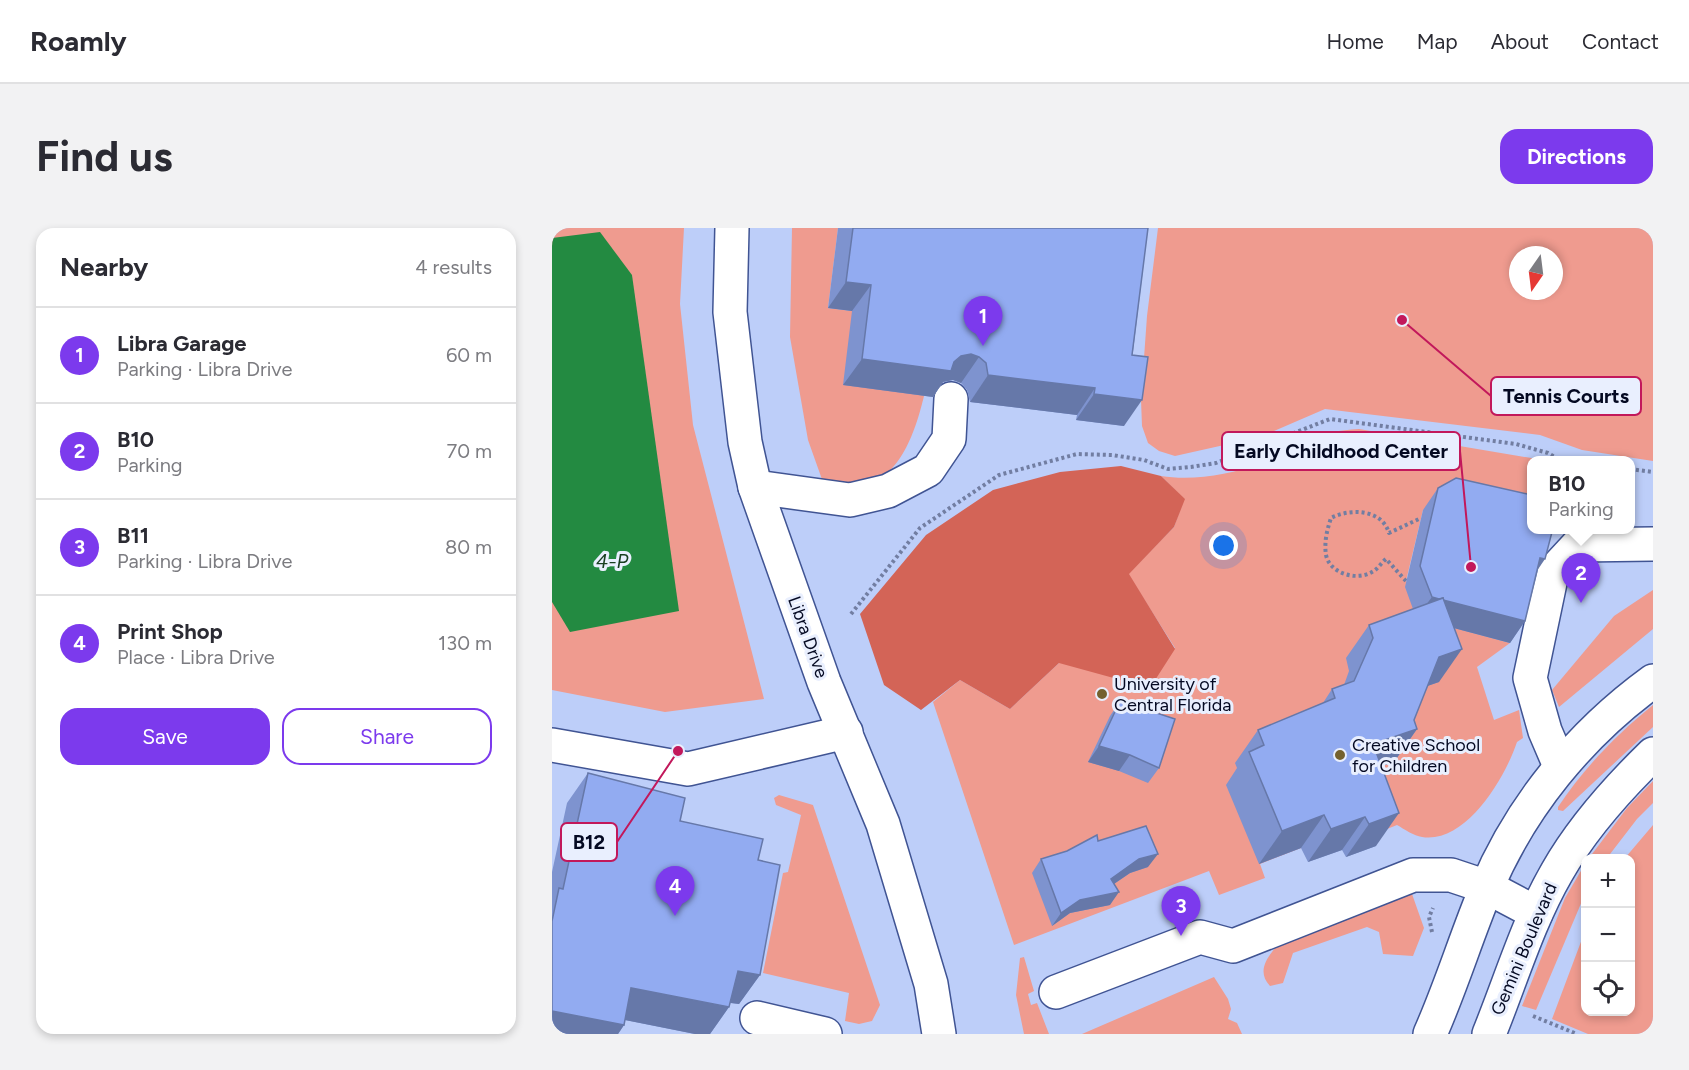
<!DOCTYPE html>
<meta charset="utf-8">
<style>
body{margin:0;font-family:Figtree,sans-serif;background:#f2f2f3;color:#2b2b33}
.controls{position:absolute;right:18px;bottom:18px;display:grid;overflow:hidden;border-radius:12px;box-shadow:0 3px 9px #0003}
.controls button{width:54px;height:54px;display:grid;place-items:center;padding:0;border:0;border-bottom:2px solid #e1e1e2;background:#fff;color:#2b2b33;font:30px sans-serif}
.compass{position:absolute;left:957px;top:18px;width:54px;height:54px;border-radius:50%;background:#fff;box-shadow:0 3px 9px #0003;rotate:194deg}
.you{position:absolute;left:672px;top:318px;width:21px;height:21px;margin:-15px;border:4px solid #fff;border-radius:50%;background:#1a73e8;box-shadow:0 0 0 9px #1a73e833}
.badge{display:grid;place-items:center;width:39px;height:39px;border-radius:50%;background:#7c3aed;color:#fff;font-size:20px;font-weight:700}
.pin{position:absolute;translate:-50% -50px;filter:drop-shadow(0 2px 3px #0008)}
.pin::after{content:'';position:absolute;top:32px;width:21px;height:18px;background:inherit;clip-path:polygon(0 0,100% 0,50% 100%)}
.popup{position:absolute;left:975px;top:228px;width:108px;height:78px;box-sizing:border-box;display:grid;place-content:center;border-radius:12px;background:#fff;filter:drop-shadow(0 2px 4px #0005);font-size:20px;white-space:nowrap;color:#7c7c81}
.popup b{font-size:22px;color:#2b2b33}
.popup::after{content:'';position:absolute;left:50%;top:100%;margin-left:-12px;border:12px solid transparent;border-top-color:#fff}
.list{margin:0;padding:0;list-style:none}
h2{display:flex;justify-content:space-between;align-items:center;height:78px;margin:0;padding:0 24px;font-size:26px}
h2 small{font-size:20px;font-weight:400;color:#7c7c81}
.list li{display:grid;grid-template-columns:39px 1fr auto;gap:18px;align-items:center;box-sizing:border-box;height:96px;padding:0 24px;border-top:2px solid #e1e1e2}
.list b{display:block;font-size:22px;white-space:nowrap}
.list p{margin:0;font-size:20px;white-space:nowrap;color:#7c7c81}
.list em{font-size:20px;font-style:normal;color:#7c7c81}
.actions{display:flex;gap:12px;padding:18px 24px}
.actions a{flex:1;padding:14px 0;border:2px solid #7c3aed;border-radius:18px;text-align:center;font-size:21px;color:#7c3aed}
.actions .main{background:#7c3aed;color:#fff}
.icon{flex:none;width:33px;height:33px;fill:none;stroke:currentColor;stroke-width:2;stroke-linecap:round;stroke-linejoin:round}
.map{position:relative;flex:none;width:1101px;height:806px;overflow:hidden;border-radius:18px}
header{display:flex;align-items:center;gap:36px;box-sizing:border-box;height:84px;padding:0 30px;background:#fff;border-bottom:2px solid #e1e1e2}
header strong{font-size:28px}
nav{display:flex;gap:33px;margin-inline-start:auto;font-size:21px}
.intro{display:flex;align-items:center;justify-content:space-between;box-sizing:border-box;height:144px;padding:0 36px}
h1{margin:0;font-size:42px}
.button{padding:15px 27px;border-radius:18px;background:#7c3aed;color:#fff;font-size:21px;font-weight:700}
main{display:flex;gap:36px;padding:0 36px}
aside{flex:1;background:#fff;border-radius:18px;box-shadow:0 3px 9px #0003}
.map>svg:first-child{display:block}
</style>
<header>
<strong>Roamly</strong>
<nav><a>Home</a><a>Map</a><a>About</a><a>Contact</a></nav>
</header>
<div class="intro"><h1>Find us</h1><a class="button">Directions</a></div>
<main>
<aside>
<h2>Nearby<small>4 results</small></h2>
<ul class="list">
<li><span class="badge">1</span><div><b>Libra Garage</b><p>Parking · Libra Drive</p></div><em>60 m</em></li>
<li><span class="badge">2</span><div><b>B10</b><p>Parking</p></div><em>70 m</em></li>
<li><span class="badge">3</span><div><b>B11</b><p>Parking · Libra Drive</p></div><em>80 m</em></li>
<li><span class="badge">4</span><div><b>Print Shop</b><p>Place · Libra Drive</p></div><em>130 m</em></li>
</ul>
<div class="actions"><a class="main">Save</a><a>Share</a></div>
</aside>
<div class="map">
<svg width="1101" height="806" viewBox="0 0 1101 806">
<rect width="100%" height="100%" fill="#bdcef9"/>
<g fill="#ef9b8f" fill-rule="evenodd">
<polygon points="0,0 132,0 128,76 141,197 212,471 113,484 0,462"/>
<path d="M 240,0 L 286,0 L 276,80 L 300,83 L 372,168 C 364,201 349,251 309,258 C 298,260 284,257 272,257 L 256,212 L 238,109 Z"/>
<path d="M 606,0 L 1101,0 L 1101,233 L 1030,222 L 988,207 L 773,181 L 708,209 L 623,228 L 607,223 L 596,215 L 590,198 L 589,172 L 595,88 ZM 966,27 L 1002,27 L 1002,63 L 966,63 Z"/>
<path d="M 807,201 L 991,232 L 980,232 L 979,294 L 889,271 L 871,282 L 854,353 L 899,399 L 958,415 L 925,439 L 942,492 L 967,482 L 971,510 L 965,514 C 953,550 914,616 870,609 C 862,608 852,601 845,597 L 820,607 L 749,620 L 708,636 L 713,650 L 667,667 L 657,643 L 462,717 L 381,474 L 408,452 L 458,481 L 507,435 L 623,420 L 576,346 L 622,299 L 632,271 L 609,248 C 640,253 679,247 708,235 C 747,218 763,203 807,201 Z"/>
<polygon points="1101,362 1101,401 1007,479 1000,462 1062,388"/>
<path d="M 1101,477 L 1101,499 L 1011,583 L 1006,582 L 1006,579 C 1032,540 1064,507 1101,477 Z"/>
<polygon points="1101,553 1101,575 1085,591 1055,630 1037,630 1075,580"/>
<polygon points="227,567 261,577 328,777 320,793 307,796 293,793 297,765 211,745 231,645 236,644 249,587 224,577 222,570"/>
<polygon points="1101,597 1101,806 1036,806 1000,791 1033,703 1034,784 1078,784 1078,630 1073,630"/>
<polygon points="1033,636 1033,666 984,782 970,778 1013,670"/>
<path d="M 860,666 L 872,700 L 861,728 L 831,726 L 827,704 L 815,699 L 741,725 L 731,755 L 718,758 C 705,744 714,731 724,719 Z"/>
<polygon points="472,729 482,763 476,766 479,777 485,775 497,806 472,806 464,767 468,730"/>
<polygon points="662,749 676,771 679,781 676,791 685,795 690,806 530,806"/>
</g>
<polygon fill="#d36457" points="569,238 609,248 633,271 622,299 577,346 623,421 598,460 507,435 458,481 408,452 369,482 332,457 308,386 374,307 441,262 508,244"/>
<polygon fill="#238a41" points="48,4 80,47 127,383 18,404 0,374 0,10"/>
<g fill="none" stroke-linecap="round" stroke-linejoin="round">
<defs>
<g id="minor">
<polyline points="180,0 178,84 193,214 203,259 272,454 331,596 379,756 387,806"/>
<polyline points="203,259 298,272 336,263 376,242 397,211 399,171"/>
<polyline points="0,517 136,541 294,504"/>
<polyline points="1008,538 993,503 978,450 1000,345 1026,317 1101,316"/>
<polyline points="504,764 648,709 681,718 861,647 899,647 935,659 984,685"/>
<polyline points="205,790 273,806"/>
<path d="M 878,806 C 899,759 914,709 934,661 C 969,578 1028,506 1101,453"/>
<path d="M 937,806 C 959,752 976,694 1005,644 C 1030,600 1065,561 1101,526"/>
</g>
</defs>
<use href="#minor" stroke="#405493" stroke-width="36"/>
<g stroke="#727ea2" stroke-width="4" stroke-dasharray="3 3" stroke-linecap="butt">
<polyline points="1078,241 1101,244"/>
<path d="M 854,353 L 834,331 C 829,335 826,341 820,344 C 805,353 778,346 774,327 C 772,314 775,302 779,290 C 798,280 830,281 837,305 L 869,290"/>
<polyline points="299,386 368,300 447,247 525,226 560,227 592,232 616,241 639,239 664,235 778,191 964,216 996,225 1008,232"/>
<polyline points="880,704 877,689 881,680"/>
<polyline points="981,788 1025,806"/>
</g>
<use href="#minor" stroke="#fff" stroke-width="33"/>
</g>
<g fill="#7e93cf">
<polygon points="286,0 596,0 572,198 524,192 525,187 418,174 415,162 409,155 401,152 391,154 381,169 291,157 300,83 276,80"/>
<polygon points="886,260 986,342 973,393 958,415 902,400 887,454 875,458 862,492 865,501 842,534 830,538 824,618 794,629 790,622 756,634 749,620 707,636 674,557 685,540 683,535 706,502 771,475 780,461 792,457 797,443 794,430 817,397 861,381 853,359 871,282"/>
<polygon points="568,473 607,540 596,555 567,543 536,534 558,488"/>
<polygon points="36,545 206,632 208,747 187,776 178,775 177,779 158,806 143,806 73,792 72,797 66,806 0,806 0,644 15,575"/>
<polygon points="546,613 596,639 578,645 562,656 558,677 518,685 500,698 480,645 489,631"/>
</g>
<g fill="#6678a9">
<polygon points="294,54 319,57 300,83 276,80"/>
<polygon points="419,126 427,129 409,155 401,152 391,154 381,169 291,157 310,131 402,134 409,128"/>
<polygon points="436,147 543,160 525,187 418,174"/>
<polygon points="542,166 590,172 572,198 524,192"/>
<polygon points="988,330 993,331 978,353"/>
<polygon points="880,369 973,393 958,415 864,390"/>
<polygon points="910,421 887,454 864,462 887,429"/>
<polygon points="865,501 842,534 798,549 821,516"/>
<polygon points="547,518 578,527 567,543 536,534"/>
<polygon points="847,585 824,618 794,629 817,596"/>
<polygon points="772,587 749,620 707,636 730,603"/>
<polygon points="813,589 790,622 756,634 779,601"/>
<polygon points="606,626 596,639 578,645 550,664 559,651 587,631"/>
<polygon points="567,664 558,677 518,685 500,698 509,685 528,672"/>
<polygon points="186,743 208,747 187,776 165,773"/>
<polygon points="79,760 177,779 158,806 143,806 58,789"/>
<polygon points="0,783 72,797 66,806 0,806"/>
</g>
<g fill="#92abf1" stroke="#6678a9" stroke-width="1.5">
<polygon points="301,0 596,0 580,127 596,129 590,172 542,166 543,160 436,147 434,135 427,129 419,126 409,128 402,134 399,143 310,131 319,57 294,54"/>
<polygon points="904,250 980,267 980,302 996,302 996,303 1000,304 993,331 988,330 973,393 891,372 891,370 887,371 880,369 868,338 886,260"/>
<polygon points="891,370 910,421 887,429 862,492 865,501 821,516 847,585 817,596 813,589 779,601 772,587 730,603 697,524 712,517 706,502 783,470 780,461 802,453 821,410 817,397"/>
<polygon points="568,473 623,491 607,540 578,527 547,518"/>
<polygon points="36,545 133,570 128,593 211,611 206,632 228,637 208,747 186,743 177,779 79,760 72,797 0,783 0,693 7,660 11,661"/>
<polygon points="594,598 606,626 587,631 559,651 567,664 528,672 509,685 489,631 515,623 545,607 546,613"/>
</g>
<g fill="#74612f" stroke="#e9effe" stroke-width="2">
<circle cx="550" cy="466" r="6"/>
<circle cx="788" cy="527" r="6"/>
</g>
<g text-anchor="middle" stroke-width="6" stroke-linejoin="round" paint-order="stroke">
<g font-size="18" fill="#040922" stroke="#e9effe">
<text transform="translate(256 409) rotate(70)" y="6">Libra Drive</text>
<text transform="translate(972 721) rotate(-67)" y="6">Gemini Boulevard</text>
</g>
<g font-size="18" fill="#040922" stroke="#e9effe" text-anchor="start">
<text x="562" y="462">University of<tspan x="562" dy="21">Central Florida</tspan></text>
<text x="800" y="523">Creative School<tspan x="800" dy="21">for Children</tspan></text>
</g>
<g font-size="20" font-style="italic" fill="#183f20" stroke="#e9effe">
<text x="60" y="340">4-P</text>
</g>
</g>
<path fill="none" stroke="#c2185b" stroke-width="2" d="M850 92L939 168M919 339L908 223M126 523L65 614"/>
<g fill="#c2185b" stroke="#e9effe" stroke-width="2">
<circle cx="850" cy="92" r="6"/>
<circle cx="919" cy="339" r="6"/>
<circle cx="126" cy="523" r="6"/>
</g>
<g fill="#e9effe" stroke="#c2185b" stroke-width="2">
<rect x="939" y="149" width="150" height="38" rx="6"/>
<rect x="670" y="204" width="238" height="38" rx="6"/>
<rect x="9" y="595" width="56" height="38" rx="6"/>
</g>
<g font-size="20" text-anchor="middle" font-weight="bold" fill="#040922">
<text x="1014" y="175">Tennis Courts</text>
<text x="789" y="230">Early Childhood Center</text>
<text x="37" y="621">B12</text>
</g>
</svg>
<div class="controls">
<button>+</button>
<button>−</button>
<button><svg class="icon" aria-label="locate" viewBox="0 0 24 24"><circle cx="12" cy="12" r="6"/><path d="M12 2v4M12 18v4M2 12h4M18 12h4"/></svg></button>
</div>
<svg class="compass" viewBox="-18 -18 36 36"><path d="M0-13l5 13h-10z" fill="#e53935"/><path d="M0 13l5-13h-10z" fill="#7c7c81"/></svg>
<div class="you"></div>
<div class="pin badge" style="left:431px;top:118px">1</div>
<div class="pin badge" style="left:1029px;top:375px">2</div>
<div class="popup"><b>B10</b>Parking</div>
<div class="pin badge" style="left:629px;top:708px">3</div>
<div class="pin badge" style="left:123px;top:688px">4</div>
</div>
</main>
